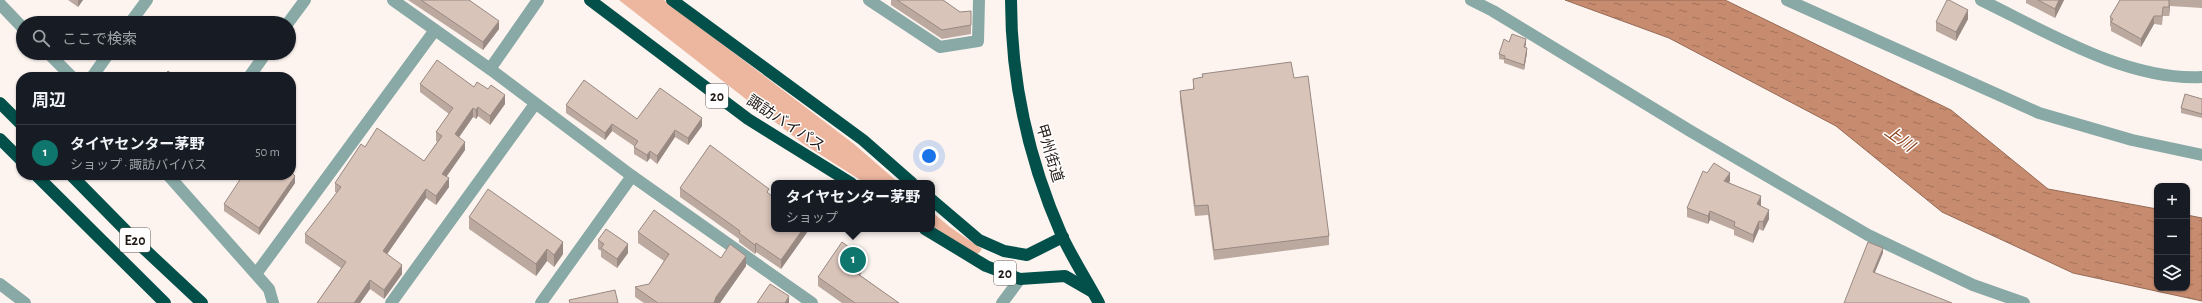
<!DOCTYPE html>
<html lang="ja">
<meta charset="utf-8">
<style>
body{margin:0;font-family:"Alegreya Sans","Noto Sans JP",sans-serif;background:#242831;color:#f1f3f6}
.controls{position:absolute;right:12px;bottom:12px;display:grid;overflow:hidden;border-radius:8px;box-shadow:0 1px 3px #0004}
.controls button{width:36px;height:36px;display:grid;place-items:center;padding:0;border:0;border-bottom:1px solid #363941;background:#171b24;color:#f1f3f6;font:20px sans-serif}
.you{position:absolute;left:929px;top:156px;width:14px;height:14px;margin:-10px;border:3px solid #fff;border-radius:50%;background:#1a73e8;box-shadow:0 0 0 6px #1a73e833}
.badge{display:grid;place-items:center;width:26px;height:26px;border-radius:50%;background:#0f766e;color:#fff;font-size:13px;font-weight:700}
.pin{position:absolute;translate:-50% -50%;border:2px solid #fff;box-shadow:0 1px 4px #0006}
.popup{position:absolute;left:771px;top:180px;width:164px;height:52px;box-sizing:border-box;display:grid;place-content:center;border-radius:8px;background:#171b24;filter:drop-shadow(0 1px 3px #0005);font-size:13px;white-space:nowrap;color:#9ea1a6}
.popup b{font-size:15px;color:#f1f3f6}
.popup::after{content:'';position:absolute;left:50%;top:100%;margin-left:-8px;border:8px solid transparent;border-top-color:#171b24}
.list{margin:0;padding:0;list-style:none}
h2{display:flex;justify-content:space-between;align-items:center;height:52px;margin:0;padding:0 16px;font-size:17px}
h2 small{font-size:13px;font-weight:400;color:#9ea1a6}
.list li{display:grid;grid-template-columns:26px 1fr auto;gap:12px;align-items:center;box-sizing:border-box;height:56px;padding:0 16px;border-top:1px solid #363941}
.list b{display:block;font-size:15px;white-space:nowrap}
.list p{margin:0;font-size:13px;white-space:nowrap;color:#9ea1a6}
.list em{font-size:13px;font-style:normal;color:#9ea1a6}
.icon{flex:none;width:22px;height:22px;fill:none;stroke:currentColor;stroke-width:2;stroke-linecap:round;stroke-linejoin:round}
.map{position:relative;flex:none;width:2202px;height:303px;overflow:hidden}
.search{position:absolute;background:#171b24;box-shadow:0 1px 3px #0004;left:16px;top:16px;width:280px;height:44px;display:flex;align-items:center;gap:10px;box-sizing:border-box;padding:0 14px;border-radius:22px;color:#9ea1a6;font-size:15px}
.panel{position:absolute;background:#171b24;box-shadow:0 1px 3px #0004;left:16px;top:72px;width:280px;height:108px;border-radius:16px}
.map>svg:first-child{display:block}
</style>
<div class="map">
<svg width="2202" height="303" viewBox="0 0 2202 303">
<defs>
<pattern id="water-ripples" width="26" height="14" patternUnits="userSpaceOnUse"><rect width="26" height="14" fill="#c78c70"/><path d="M2 4q2-2 4 0t4 0M15 11q2-2 4 0t4 0" fill="none" stroke="#a1725b"/></pattern>
</defs>
<rect width="100%" height="100%" fill="#fdf4f0"/>
<g fill="#edb79f">
<polygon points="619,0 664,0 854,144 899,183 865,183 802,143"/>
<polygon points="932,212 950,227 982,249 977,255 932,226"/>
</g>
<polygon fill="url(#water-ripples)" stroke="#956a55" points="1565,0 1725,0 1951,110 2048,189 2157,209 2157,288 2187,288 2187,215 2202,218 2202,301 2073,273 1942,212 1836,126 1669,38"/>
<g fill="none" stroke-linecap="round" stroke-linejoin="round">
<g stroke="#88a9a5" stroke-width="12">
<polyline points="393,0 490,69 632,176 812,303"/>
<polyline points="869,0 940,47 978,41 979,0"/>
<polyline points="1471,0 1493,11 1692,132 1868,235 1973,285 2024,303"/>
<polyline points="1787,0 2039,113 2132,140 2202,155"/>
<path d="M 1981,0 C 2047,32 2127,81 2202,77"/>
<polyline points="0,4 23,28"/>
<polyline points="130,23 147,0"/>
<polyline points="288,23 305,0"/>
<polyline points="48,53 72,77"/>
<polyline points="490,69 538,0"/>
<polyline points="92,77 109,53"/>
<polyline points="249,77 266,53"/>
<polyline points="168,175 269,289 273,303"/>
<polyline points="256,274 435,30"/>
<polyline points="0,284 25,303"/>
<polyline points="391,303 535,104"/>
<polyline points="541,303 632,176"/>
<polyline points="1002,303 1020,279"/>
</g>
<g stroke="#03504b" stroke-width="12">
<polyline points="590,0 748,119 851,183"/>
<polyline points="672,0 863,140 912,183"/>
<path d="M 1011,0 C 1011,82 1029,161 1062,236 C 1073,259 1087,281 1099,303"/>
<polyline points="0,103 21,124"/>
<polyline points="0,139 21,160"/>
<polyline points="36,175 165,303"/>
<polyline points="71,175 139,244 202,303"/>
<polyline points="932,200 979,240 1004,251 1027,255 1063,237"/>
<polyline points="925,229 986,266 1020,279 1065,276 1091,291"/>
</g>
</g>
<g fill="#bba9a0">
<polygon points="68,0 83,0 78,7"/>
<polygon points="408,0 469,0 499,29 483,50"/>
<polygon points="891,0 943,0 960,12 971,11 971,34 942,39 891,5"/>
<polygon points="2026,0 2064,0 2055,18 2026,3"/>
<polygon points="2120,0 2202,0 2202,8 2170,6 2169,16 2163,16 2162,25 2154,24 2141,47 2111,31 2111,27 2110,26 2110,17"/>
<polygon points="1968,19 1956,41 1936,31 1936,22"/>
<polygon points="1509,42 1526,44 1525,47 1527,53 1524,70 1504,63 1504,60 1499,59 1499,54"/>
<polygon points="1202,74 1294,78 1329,236 1329,245 1214,260 1208,215 1195,216 1180,100 1180,91 1193,89 1193,79 1202,77"/>
<polygon points="420,84 474,87 505,104 490,125 478,116 476,119 473,117 459,137 465,150 446,177 449,187 436,205 426,198 387,254 402,274 384,299 370,289 360,303 317,303 341,268 305,243 305,234 337,193 335,192 335,183 365,147 424,161 437,142 436,141 436,132 449,114 420,92"/>
<polygon points="2202,99 2202,118 2181,113 2181,108"/>
<polygon points="566,105 637,119 702,126 688,145 675,137 657,164 650,158 647,162 634,154 634,146 612,131 605,140 566,113"/>
<polygon points="1730,181 1729,182 1761,205 1760,206 1769,219 1763,231 1759,229 1753,243 1734,235 1734,230 1710,220 1708,224 1687,217 1687,208"/>
<polygon points="295,183 259,235 224,211 224,204"/>
<polygon points="680,188 769,194 808,229 808,231 781,269 756,252 755,254 739,242 739,239 680,197"/>
<polygon points="469,217 563,254 554,267 547,261 536,276 469,229"/>
<polygon points="638,232 721,258 746,266 720,303 644,303 635,297 635,287 649,284 664,261 638,243"/>
<polygon points="598,240 628,253 617,268 601,257 601,251 598,249"/>
<polygon points="865,268 860,275 899,303 842,303 818,286 818,277"/>
</g>
<g fill="#988982">
<polygon points="78,0 83,0 78,7"/>
<polygon points="2059,0 2064,0 2055,18 2055,9"/>
<polygon points="2170,0 2170,6 2169,16 2169,7"/>
<polygon points="1968,10 1968,19 1956,41 1956,32"/>
<polygon points="2154,16 2154,24 2141,47 2141,39"/>
<polygon points="499,21 499,29 483,50 483,42"/>
<polygon points="1526,39 1526,44 1524,51 1524,47"/>
<polygon points="1527,48 1527,53 1524,70 1524,65"/>
<polygon points="505,95 505,104 490,125 490,116"/>
<polygon points="478,107 478,116 476,119 476,110"/>
<polygon points="473,108 473,117 455,143 455,134"/>
<polygon points="702,118 702,126 688,145 688,138"/>
<polygon points="612,124 612,131 605,140 605,133"/>
<polygon points="675,130 675,137 657,164 657,156"/>
<polygon points="465,142 465,150 442,183 442,174"/>
<polygon points="650,151 650,158 647,162 647,155"/>
<polygon points="1730,173 1730,181 1724,189 1724,181"/>
<polygon points="295,176 295,183 259,235 259,228"/>
<polygon points="449,178 449,187 436,205 436,196"/>
<polygon points="426,189 426,198 383,260 383,251"/>
<polygon points="1761,196 1761,205 1757,213 1757,204"/>
<polygon points="1769,210 1769,219 1763,231 1763,222"/>
<polygon points="1710,211 1710,220 1708,224 1708,216"/>
<polygon points="1759,221 1759,229 1753,243 1753,235"/>
<polygon points="803,229 808,229 808,231 781,269 781,260"/>
<polygon points="563,242 563,254 554,267 554,255"/>
<polygon points="756,243 756,252 755,254 755,245"/>
<polygon points="628,244 628,253 617,268 617,259"/>
<polygon points="1883,248 1883,253 1873,277 1873,272"/>
<polygon points="547,249 547,261 536,276 536,264"/>
<polygon points="746,256 746,266 720,303 714,303 716,297"/>
<polygon points="865,259 865,268 855,281 855,272"/>
<polygon points="402,265 402,274 384,299 384,290"/>
<polygon points="370,280 370,289 360,303 354,303"/>
<polygon points="789,296 789,303 785,303"/>
</g>
<g fill="#d9c4ba" stroke="#988982">
<polygon points="421,0 469,0 499,21 483,42"/>
<polygon points="897,0 943,0 960,12 971,11 971,25 942,30"/>
<polygon points="1947,0 1949,0 1968,10 1956,32 1936,22"/>
<polygon points="2038,0 2059,0 2055,9"/>
<polygon points="2120,0 2169,0 2169,7 2163,7 2162,16 2154,16 2141,39 2111,22 2113,19 2110,17"/>
<polygon points="1512,34 1526,39 1524,47 1527,48 1524,65 1504,58 1505,56 1499,54 1504,39 1509,42"/>
<polygon points="437,60 474,87 477,82 488,89 491,85 505,95 490,116 478,107 476,110 473,108 455,134 465,142 442,174 449,178 436,196 426,189 383,251 402,265 384,290 370,280 354,303 317,303 346,262 305,234 341,187 335,183 361,144 365,147 377,128 424,161 442,136 436,132 453,108 420,84"/>
<polygon points="1291,62 1294,78 1308,76 1329,236 1214,250 1208,205 1195,206 1180,91 1194,89 1193,79 1203,77 1202,74"/>
<polygon points="168,71 176,77 163,77"/>
<polygon points="261,72 269,77 258,77"/>
<polygon points="584,80 637,119 660,88 702,118 688,138 675,130 657,156 650,151 647,155 634,147 638,141 612,124 605,133 566,105"/>
<polygon points="2185,94 2202,99 2202,114 2181,108"/>
<polygon points="710,145 769,189 767,192 774,198 774,229 803,229 781,260 756,243 755,245 739,233 740,231 680,188"/>
<polygon points="1714,163 1730,173 1724,181 1761,196 1757,204 1769,210 1763,222 1759,221 1753,235 1734,226 1735,222 1710,211 1708,216 1687,208 1703,171 1707,173"/>
<polygon points="291,172 295,176 259,228 224,204 243,175 291,175"/>
<polygon points="488,189 563,242 554,255 547,249 536,264 469,217"/>
<polygon points="654,210 721,258 730,244 746,256 716,297 714,303 658,303 635,287 649,284 669,254 638,232"/>
<polygon points="606,229 628,244 617,259 601,248 604,244 598,240"/>
<polygon points="842,242 865,259 855,272 899,303 855,303 818,277"/>
<polygon points="1868,242 1883,248 1873,272 1952,303 1844,303"/>
<polygon points="770,284 789,296 785,303 757,303"/>
<polygon points="615,290 618,303 570,303 569,300"/>
</g>
<g text-anchor="middle" stroke-width="3" stroke-linejoin="round" paint-order="stroke">
<g fill="#fff" stroke="#635e5b" stroke-width="1">
<rect x="706" y="84" width="22" height="24" rx="3"/>
<rect x="120" y="228" width="30" height="24" rx="3"/>
<rect x="994" y="261" width="22" height="24" rx="3"/>
</g>
<g font-size="14" font-weight="bold" fill="#201915">
<text x="717" y="101">20</text>
<text x="135" y="245">E20</text>
<text x="1005" y="278">20</text>
</g>
<g font-size="15" fill="#201915" stroke="#fff">
<text transform="translate(786 123) rotate(33)" y="5">諏訪バイパス</text>
<text transform="translate(1050 153) rotate(73)" y="5">甲州街道</text>
</g>
<g font-size="16" font-style="italic" fill="#873d15" stroke="#fff">
<text transform="translate(1900 138) rotate(36)" y="6">上川</text>
</g>
</g>
</svg>
<div class="controls">
<button>+</button>
<button>−</button>
<button><svg class="icon" aria-label="layers" viewBox="0 0 24 24"><path d="M12 4l9 5-9 5-9-5zM3 14l9 5 9-5"/></svg></button>
</div>
<div class="you"></div>
<div class="pin badge" style="left:853px;top:260px">1</div>
<div class="popup"><b>タイヤセンター茅野</b>ショップ</div>
<div class="search"><svg class="icon" aria-label="search" viewBox="0 0 24 24"><circle cx="10" cy="10" r="6"/><path d="M15 15l6 6"/></svg>ここで検索</div>
<section class="panel">
<h2>周辺<small></small></h2>
<ul class="list">
<li><span class="badge">1</span><div><b>タイヤセンター茅野</b><p>ショップ · 諏訪バイパス</p></div><em>50 m</em></li>
</ul>
</section>
</div>
